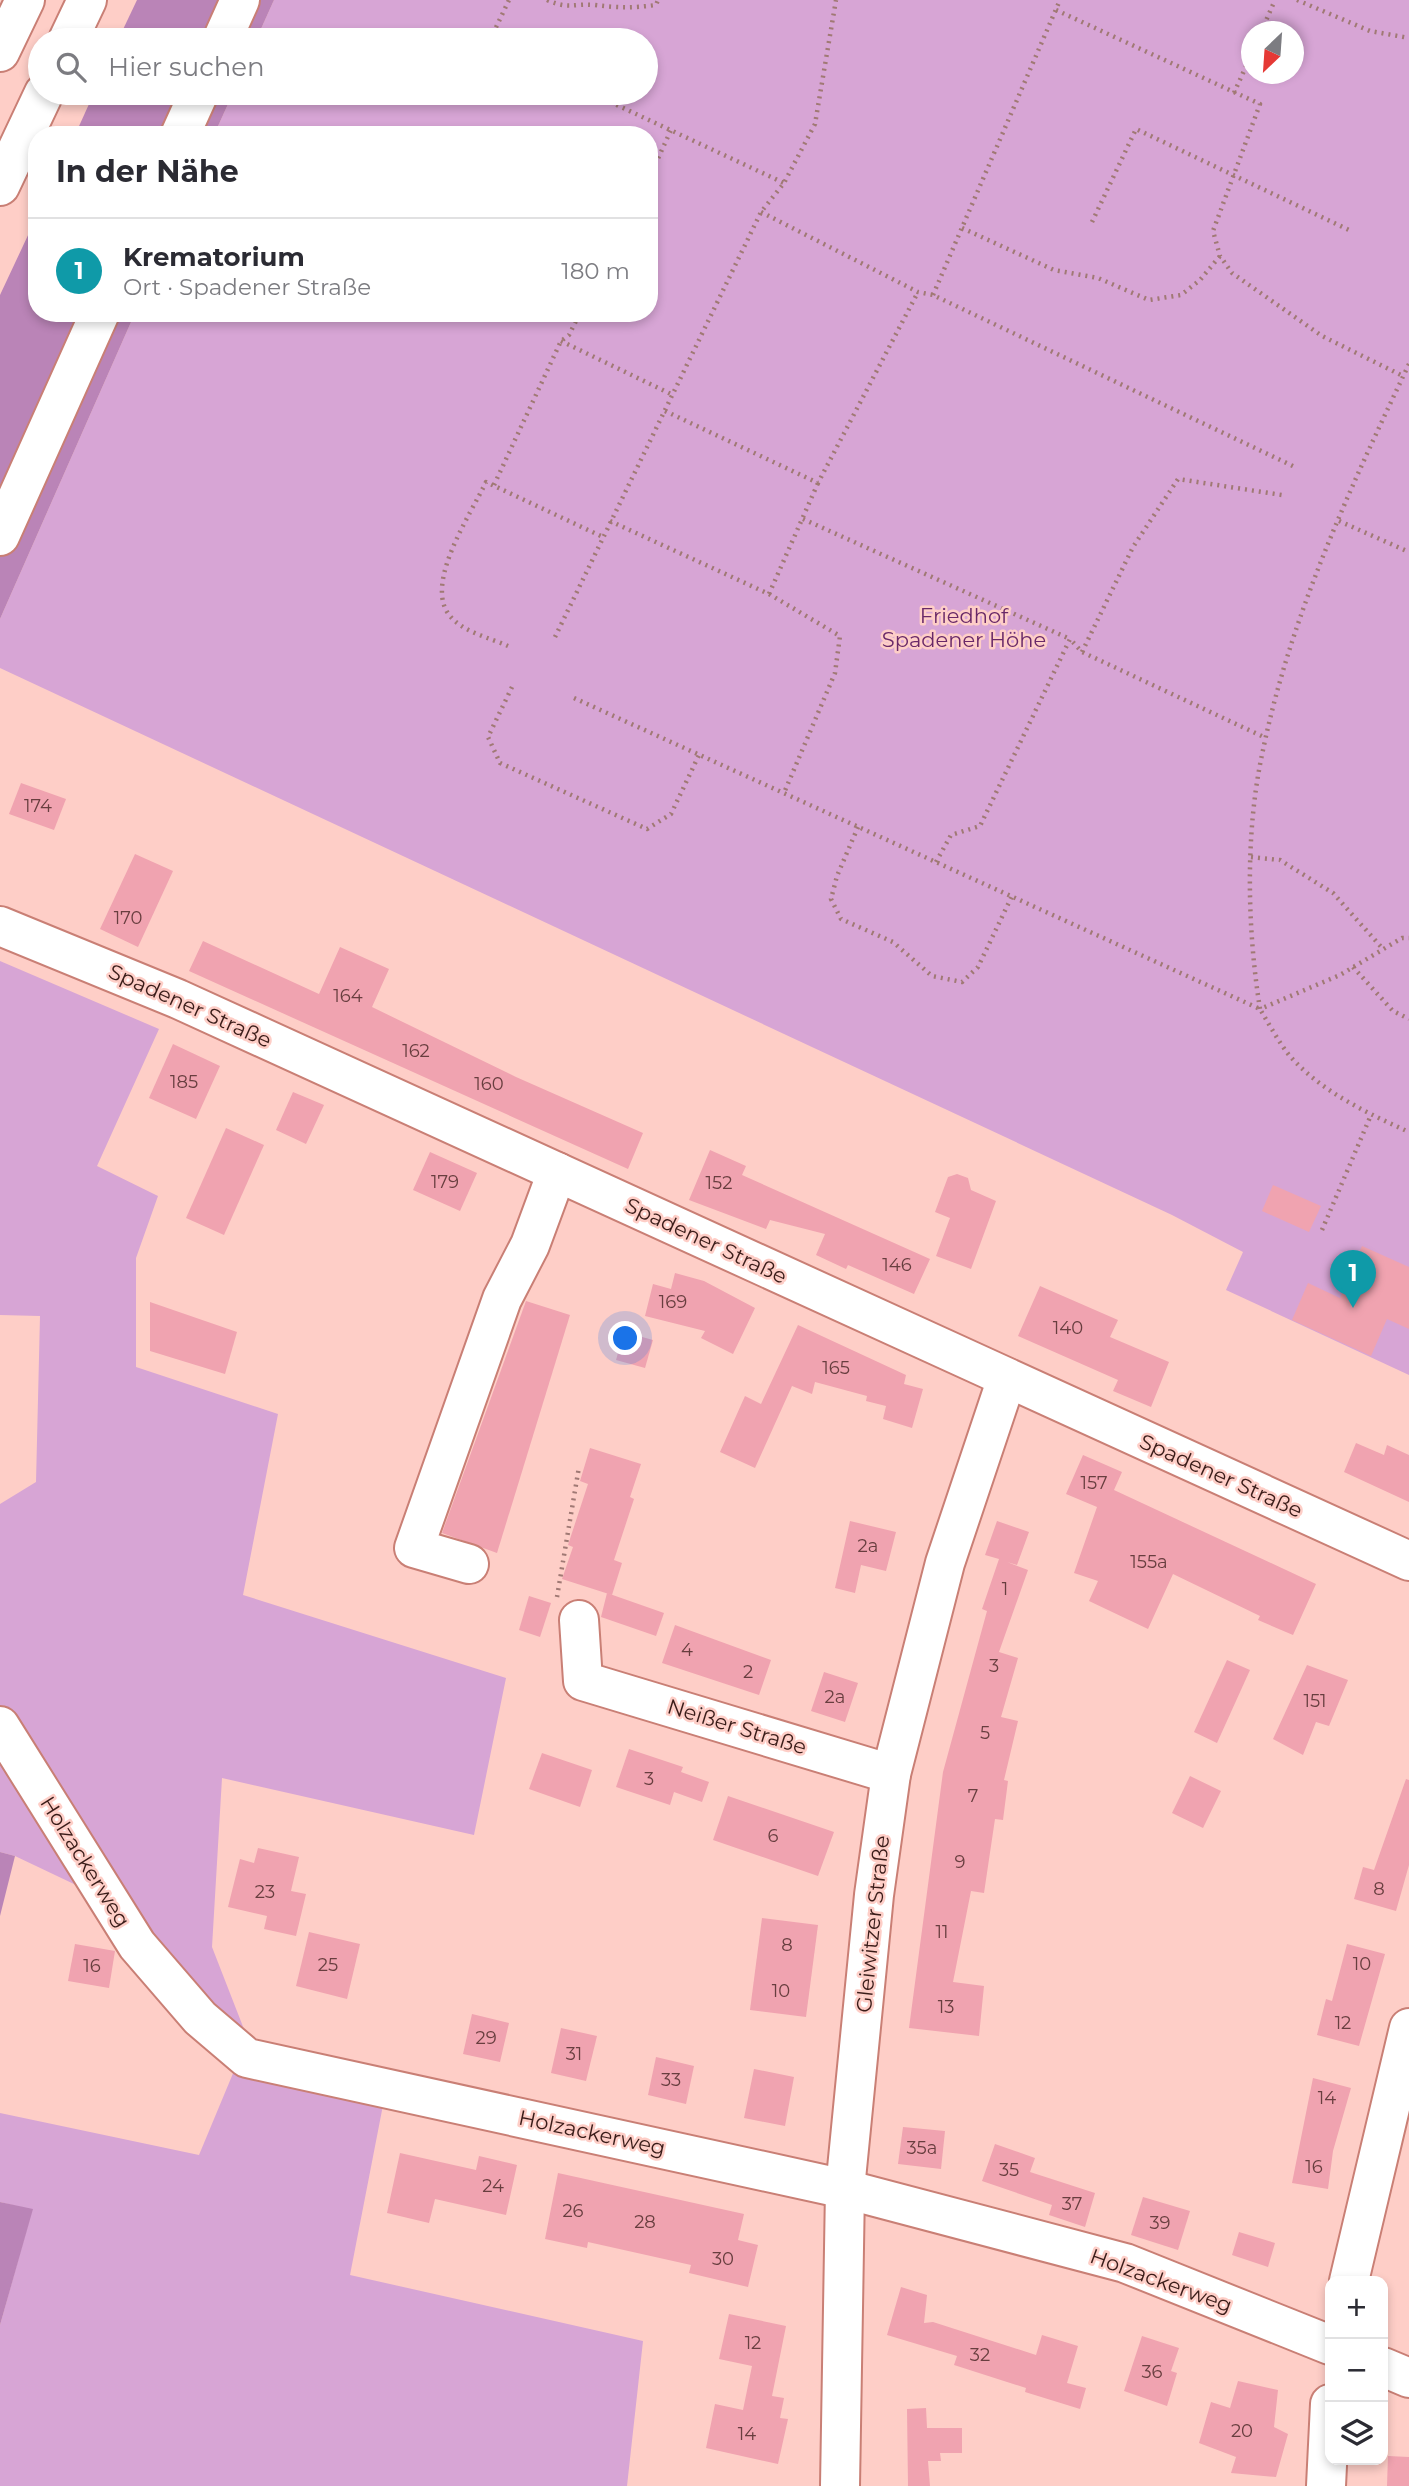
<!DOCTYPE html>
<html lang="de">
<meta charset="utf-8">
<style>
body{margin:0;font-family:Montserrat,sans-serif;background:#f2f2f3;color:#2b2b33}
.controls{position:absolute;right:21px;bottom:21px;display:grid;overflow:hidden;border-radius:14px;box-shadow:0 4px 10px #0003}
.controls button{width:63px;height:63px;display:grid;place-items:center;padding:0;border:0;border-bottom:2px solid #e1e1e2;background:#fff;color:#2b2b33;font:35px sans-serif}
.compass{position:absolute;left:1241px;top:21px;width:63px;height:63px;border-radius:50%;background:#fff;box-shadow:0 4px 10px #0003;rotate:205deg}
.you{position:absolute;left:626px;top:1339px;width:24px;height:24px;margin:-18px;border:5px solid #fff;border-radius:50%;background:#1a73e8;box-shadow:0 0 0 10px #1a73e833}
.badge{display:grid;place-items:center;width:46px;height:46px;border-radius:50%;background:#2d757f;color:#fff;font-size:23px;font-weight:700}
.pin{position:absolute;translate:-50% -58px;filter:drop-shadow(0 2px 4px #0008)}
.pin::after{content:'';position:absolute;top:37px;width:24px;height:21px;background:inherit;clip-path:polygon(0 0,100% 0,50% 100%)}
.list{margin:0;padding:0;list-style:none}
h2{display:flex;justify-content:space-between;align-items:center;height:91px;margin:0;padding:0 28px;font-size:30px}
h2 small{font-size:23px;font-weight:400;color:#7c7c81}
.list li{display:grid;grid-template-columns:46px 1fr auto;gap:21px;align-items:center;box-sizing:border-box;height:105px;padding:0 28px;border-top:2px solid #e1e1e2}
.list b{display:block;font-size:26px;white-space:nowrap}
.list p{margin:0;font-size:23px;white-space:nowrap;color:#7c7c81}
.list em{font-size:23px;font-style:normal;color:#7c7c81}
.icon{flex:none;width:38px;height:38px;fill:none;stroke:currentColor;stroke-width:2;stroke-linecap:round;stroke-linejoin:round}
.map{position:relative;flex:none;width:1409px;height:2486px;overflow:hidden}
.search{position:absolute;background:#fff;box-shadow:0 4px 10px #0003;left:28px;top:28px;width:630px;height:77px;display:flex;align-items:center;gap:18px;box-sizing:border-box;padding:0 24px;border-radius:38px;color:#7c7c81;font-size:26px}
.panel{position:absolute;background:#fff;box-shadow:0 4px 10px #0003;left:28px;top:126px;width:630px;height:196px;border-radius:28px}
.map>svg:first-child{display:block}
</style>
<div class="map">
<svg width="1409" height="2486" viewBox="0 0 1409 2486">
<rect width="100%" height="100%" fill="#fecec7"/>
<g fill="#d7a5d5" fill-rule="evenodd">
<path d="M 274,0 L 1409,0 L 1409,1375 L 1226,1290 L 1243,1252 L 1172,1215 L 0,668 L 0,619 L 135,313 L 649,313 L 649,135 L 214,135 L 233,93 L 646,93 L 646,40 L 256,40 ZM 1252,32 L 1294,32 L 1294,74 L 1252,74 Z"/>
<polygon points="0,961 159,1029 97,1166 158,1196 136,1258 136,1367 278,1414 243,1595 506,1678 474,1835 222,1778 212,1947 263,2078 384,2100 350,2275 643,2341 627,2486 0,2486 0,2325 32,2210 0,2202 0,2113 199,2155 234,2071 129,1961 76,1885 15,1856 0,1852 0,1504 36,1482 40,1316 0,1315"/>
</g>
<g fill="#ba84b7">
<polygon points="137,0 274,0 256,40 118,40"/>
<polygon points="94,93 233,93 214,135 75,135"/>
<polygon points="37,216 37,313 135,313 0,619 0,295"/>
<polygon points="0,1852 15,1856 0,1916"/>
<polygon points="0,2202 33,2209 0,2325"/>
</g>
<g fill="#f0a3b0">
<polygon points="21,783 66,799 54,830 9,814"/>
<polygon points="135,854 173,871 138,947 100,929"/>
<polygon points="203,941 319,994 340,947 389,969 372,1007 516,1077 643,1133 628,1169 189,971"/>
<polygon points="173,1044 220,1066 196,1119 149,1098"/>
<polygon points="293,1092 324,1105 306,1144 276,1130"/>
<polygon points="226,1128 264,1145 224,1235 186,1218"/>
<polygon points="710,1150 746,1166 742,1175 930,1259 914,1294 848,1265 846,1269 816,1255 825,1234 770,1220 766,1229 689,1200"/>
<polygon points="430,1152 477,1173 460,1211 413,1190"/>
<polygon points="957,1174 968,1178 971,1190 996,1201 971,1269 936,1256 950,1218 935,1212 948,1177"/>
<polygon points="1273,1185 1321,1206 1309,1232 1262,1211"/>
<polygon points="1362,1246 1409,1267 1409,1329 1387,1319 1371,1356 1292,1320 1308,1283 1340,1298"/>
<polygon points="675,1273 704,1281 755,1308 733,1354 701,1338 705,1331 645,1316 653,1284 671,1289"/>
<polygon points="1040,1286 1118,1320 1110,1337 1169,1362 1151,1407 1113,1391 1118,1380 1018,1336"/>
<polygon points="526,1301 570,1315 497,1553 442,1533"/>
<polygon points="150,1302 237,1332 225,1374 150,1351"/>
<polygon points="798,1325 906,1375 904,1384 923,1389 912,1428 883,1419 886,1406 866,1401 867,1396 815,1382 812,1394 792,1386 755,1468 720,1452 745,1396 761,1404"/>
<polygon points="624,1332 653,1340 645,1368 616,1360"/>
<polygon points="1356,1443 1384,1455 1387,1445 1409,1455 1409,1502 1344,1472"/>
<polygon points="590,1448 641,1464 630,1497 634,1499 614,1560 622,1563 612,1595 562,1579 573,1547 568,1545 588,1484 580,1481"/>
<polygon points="1083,1455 1122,1472 1114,1490 1316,1584 1293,1635 1258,1620 1260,1616 1173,1574 1148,1629 1089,1601 1098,1581 1074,1573 1097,1507 1066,1494"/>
<polygon points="850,1521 896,1532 886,1571 861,1565 855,1593 835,1588"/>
<polygon points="997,1521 1029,1532 1017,1565 1007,1562 1028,1570 999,1652 1018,1658 1001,1717 1018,1721 1004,1780 1008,1781 1003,1820 995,1819 984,1893 971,1891 953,1982 984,1986 979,2036 909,2028 943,1772 987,1611 982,1609 999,1559 985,1555"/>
<polygon points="607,1593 664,1613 656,1636 601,1617"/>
<polygon points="529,1596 551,1603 540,1637 519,1630"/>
<polygon points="675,1625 771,1660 759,1695 662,1663"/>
<polygon points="1227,1660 1250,1670 1217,1743 1194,1732"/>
<polygon points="1307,1665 1348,1680 1329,1726 1316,1722 1303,1755 1273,1739"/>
<polygon points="824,1672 858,1683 845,1722 811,1711"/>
<polygon points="629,1749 683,1767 681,1772 709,1782 702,1802 674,1792 670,1805 616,1787"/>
<polygon points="542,1753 592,1770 580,1807 529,1789"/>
<polygon points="1190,1776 1221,1791 1203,1828 1172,1813"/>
<polygon points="1406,1779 1409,1780 1409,1865 1396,1911 1354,1899 1363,1867 1374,1870"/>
<polygon points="728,1796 834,1832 818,1876 713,1840"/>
<polygon points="258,1848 299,1857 291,1891 306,1894 296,1936 264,1929 267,1916 228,1907 240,1859 254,1863"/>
<polygon points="762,1918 818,1925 806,2017 750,2010"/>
<polygon points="309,1932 360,1944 347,1999 296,1986"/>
<polygon points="75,1944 115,1951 109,1988 68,1981"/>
<polygon points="1347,1944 1385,1954 1359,2046 1317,2035 1326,1999 1332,2001"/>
<polygon points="472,2014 509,2023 500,2062 463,2054"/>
<polygon points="561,2028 597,2036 586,2081 551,2073"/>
<polygon points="656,2057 694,2066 686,2104 648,2095"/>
<polygon points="754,2069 794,2077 785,2126 744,2118"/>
<polygon points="1313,2078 1351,2088 1333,2151 1328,2189 1292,2183"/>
<polygon points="903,2127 945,2131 941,2169 898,2164"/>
<polygon points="995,2144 1035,2158 1030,2172 1095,2193 1085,2227 1049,2215 1052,2205 982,2181"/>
<polygon points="400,2153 476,2170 479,2156 517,2165 506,2215 435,2199 429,2223 387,2213"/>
<polygon points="558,2173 744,2214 738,2240 758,2245 748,2287 689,2273 691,2265 588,2242 587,2248 545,2239"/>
<polygon points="1143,2197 1190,2211 1178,2250 1131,2235"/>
<polygon points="1239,2232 1275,2243 1268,2267 1232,2255"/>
<polygon points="901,2287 927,2295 924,2323 933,2322 1036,2355 1042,2335 1078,2346 1067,2383 1086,2388 1080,2409 1025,2392 1026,2388 954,2365 957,2356 887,2335"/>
<polygon points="729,2314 786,2326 772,2396 784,2398 780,2418 788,2419 778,2464 706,2448 715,2404 743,2410 752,2366 719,2359"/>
<polygon points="1142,2336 1179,2348 1171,2371 1177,2373 1167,2406 1124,2391"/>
<polygon points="1238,2381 1278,2390 1274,2427 1288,2434 1276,2477 1231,2473 1236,2457 1199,2443 1211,2402 1230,2408"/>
<polygon points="926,2408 927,2428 962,2428 962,2453 940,2453 941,2461 928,2461 930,2486 908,2486 907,2409"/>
<polygon points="1388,2456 1409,2457 1409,2486 1387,2486"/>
</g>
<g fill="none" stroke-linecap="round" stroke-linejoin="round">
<defs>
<g id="minor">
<polyline points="222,40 240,0"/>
<polyline points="180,135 199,93"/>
<polyline points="0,536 100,313"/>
<polyline points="0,926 178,999 1409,1561"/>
<polyline points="469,1564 414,1548 502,1299 530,1245 557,1172"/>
<polyline points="579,1620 583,1681 891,1774"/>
<polyline points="0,1726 137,1945 200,2018 247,2058 845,2189 1125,2263 1330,2345"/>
<polyline points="1349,2281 1409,2028"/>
<polyline points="1383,2367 1409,2378"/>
<polyline points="840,2486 845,2189 874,1895 891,1774 945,1563 1007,1378"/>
<polyline points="1326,2486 1330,2404"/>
</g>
<g id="highway">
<polyline points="68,40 87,0"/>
<polyline points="0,52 25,0"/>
<polyline points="0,186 44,93"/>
</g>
</defs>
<use href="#minor" stroke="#c97f75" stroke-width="42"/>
<use href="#highway" stroke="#c97f75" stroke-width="42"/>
<g stroke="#a07974" stroke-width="4.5" stroke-dasharray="2 5" stroke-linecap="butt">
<path d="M 547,0 C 570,10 573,3 595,5 C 619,8 632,8 656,5 L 658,0"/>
<polyline points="1297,0 1370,31 1409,38"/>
<polyline points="1056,10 1260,104 1213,231 1220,256 1232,273 1322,336 1403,376"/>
<polyline points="1261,32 1275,0"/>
<polyline points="490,40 509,0"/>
<polyline points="591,93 784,183"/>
<polyline points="1234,93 1252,53"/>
<polyline points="649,167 655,165 671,130"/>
<polyline points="761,212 918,292 933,295 1295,467"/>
<polyline points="1092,222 1136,129 1349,230"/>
<polyline points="962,228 1054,270 1098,278 1149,300 1181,295 1200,280 1220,256"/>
<polyline points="933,295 1060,0"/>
<polyline points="561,341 673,395"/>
<path d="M 1409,364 C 1350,488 1291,615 1263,750 C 1245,831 1247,927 1260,1009 L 1340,975 L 1402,938 L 1409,938"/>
<polyline points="665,411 818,483 918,292"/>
<polyline points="494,485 561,341 569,335 580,313"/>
<polyline points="803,519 1070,639"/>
<polyline points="610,521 769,594 840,636 835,673 784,793"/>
<polyline points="1339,521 1409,552"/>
<polyline points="769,594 818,483"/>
<polyline points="555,637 761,212 784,183 815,124 836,0"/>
<path d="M 508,646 C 490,638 463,632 450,616 C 423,584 471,514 486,482 L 603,537"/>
<polyline points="1082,652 1133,547 1178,479 1282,495"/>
<polyline points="512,687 488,737 500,763 647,829 671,814 699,755"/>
<path d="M 574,698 L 1260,1009 C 1269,1024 1278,1041 1289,1055 C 1320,1091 1367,1113 1409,1132"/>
<polyline points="858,827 837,876 831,899 841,919 893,942 932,976 962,982 978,967 1012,896"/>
<polyline points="1251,857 1280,860 1333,893 1383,949"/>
<polyline points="936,862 951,835 980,826 1070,639 1082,652 1266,738"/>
<polyline points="1353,967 1393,1011 1409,1019"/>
<polyline points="1322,1230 1371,1115"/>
<polyline points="557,1597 579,1467"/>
</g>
<use href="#minor" stroke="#fff" stroke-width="38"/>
<use href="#highway" stroke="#fff" stroke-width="38"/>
</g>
<g text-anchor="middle" stroke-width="5" stroke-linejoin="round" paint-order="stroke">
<g font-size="18" fill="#683e3f">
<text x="38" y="812">174</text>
<text x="128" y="924">170</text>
<text x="348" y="1002">164</text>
<text x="416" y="1057">162</text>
<text x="184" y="1088">185</text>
<text x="489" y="1090">160</text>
<text x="445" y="1188">179</text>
<text x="719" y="1189">152</text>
<text x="897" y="1271">146</text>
<text x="673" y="1308">169</text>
<text x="1068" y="1334">140</text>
<text x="836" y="1374">165</text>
<text x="1094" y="1489">157</text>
<text x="868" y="1552">2a</text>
<text x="1149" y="1568">155a</text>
<text x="1005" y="1595">1</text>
<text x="687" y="1656">4</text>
<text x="994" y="1672">3</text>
<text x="748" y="1678">2</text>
<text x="835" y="1703">2a</text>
<text x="1315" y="1707">151</text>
<text x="985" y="1739">5</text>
<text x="649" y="1785">3</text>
<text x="973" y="1802">7</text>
<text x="773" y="1842">6</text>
<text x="960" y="1868">9</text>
<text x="1379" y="1895">8</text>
<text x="265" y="1898">23</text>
<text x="942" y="1938">11</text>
<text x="787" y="1951">8</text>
<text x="1362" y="1970">10</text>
<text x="328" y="1971">25</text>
<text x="92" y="1972">16</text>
<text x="781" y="1997">10</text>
<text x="946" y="2013">13</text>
<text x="1343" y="2029">12</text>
<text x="486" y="2044">29</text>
<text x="574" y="2060">31</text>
<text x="671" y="2086">33</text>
<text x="1327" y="2104">14</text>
<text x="922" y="2154">35a</text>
<text x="1314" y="2173">16</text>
<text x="1009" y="2176">35</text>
<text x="493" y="2192">24</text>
<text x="1072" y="2210">37</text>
<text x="573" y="2217">26</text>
<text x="645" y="2228">28</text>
<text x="1160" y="2229">39</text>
<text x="723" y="2265">30</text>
<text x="753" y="2349">12</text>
<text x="980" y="2361">32</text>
<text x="1152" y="2378">36</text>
<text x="1242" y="2437">20</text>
<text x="747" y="2440">14</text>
</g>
<g font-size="21" fill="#692868" stroke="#fecec7">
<text x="964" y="623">Friedhof<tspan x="964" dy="24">Spadener Höhe</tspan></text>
</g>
<g font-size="21" fill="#3a1c19" stroke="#fecec7">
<text transform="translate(190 1006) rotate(24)" y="7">Spadener Straße</text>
<text transform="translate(706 1241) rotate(25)" y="7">Spadener Straße</text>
<text transform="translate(1221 1476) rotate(24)" y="7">Spadener Straße</text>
<text transform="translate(737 1727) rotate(17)" y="7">Neißer Straße</text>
<text transform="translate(85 1862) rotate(58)" y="7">Holzackerweg</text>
<text transform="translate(873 1924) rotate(-84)" y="7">Gleiwitzer Straße</text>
<text transform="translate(592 2133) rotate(12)" y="7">Holzackerweg</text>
<text transform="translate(1161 2281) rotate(20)" y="7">Holzackerweg</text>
</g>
</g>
</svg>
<div class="controls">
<button>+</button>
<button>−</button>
<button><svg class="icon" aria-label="layers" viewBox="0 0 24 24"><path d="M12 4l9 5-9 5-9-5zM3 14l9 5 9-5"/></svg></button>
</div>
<svg class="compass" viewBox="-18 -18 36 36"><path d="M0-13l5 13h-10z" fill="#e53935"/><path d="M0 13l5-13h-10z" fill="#7c7c81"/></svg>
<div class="you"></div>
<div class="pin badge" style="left:1353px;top:1308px;background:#0f9aa8">1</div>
<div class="search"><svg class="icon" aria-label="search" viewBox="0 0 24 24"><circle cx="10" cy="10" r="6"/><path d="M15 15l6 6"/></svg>Hier suchen</div>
<section class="panel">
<h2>In der Nähe<small></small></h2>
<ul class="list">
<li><span class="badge" style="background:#0f9aa8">1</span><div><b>Krematorium</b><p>Ort · Spadener Straße</p></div><em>180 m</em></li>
</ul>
</section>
</div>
